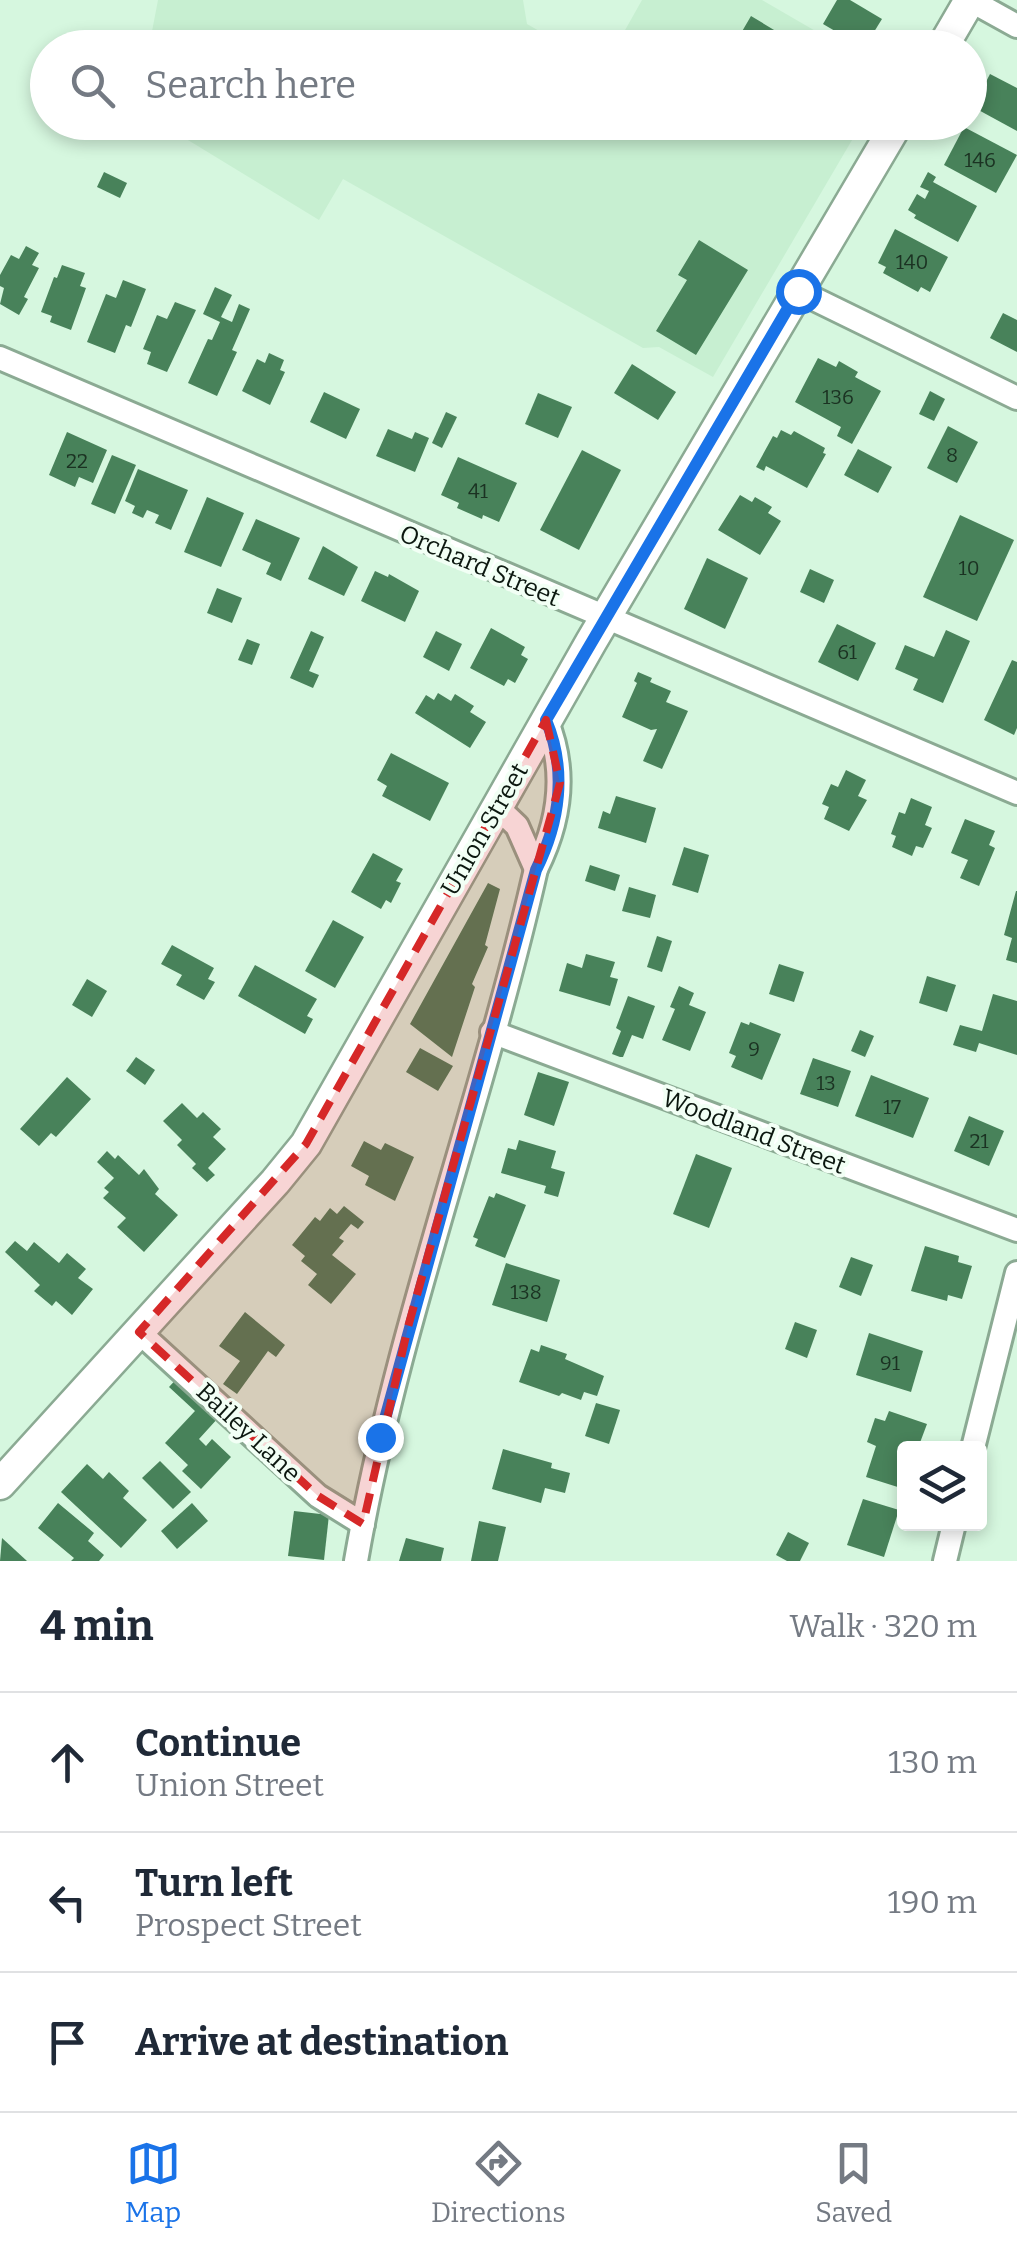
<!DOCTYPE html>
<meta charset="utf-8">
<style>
body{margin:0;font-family:Bitter,serif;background:#f6f6f7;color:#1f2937}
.controls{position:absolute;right:30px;bottom:30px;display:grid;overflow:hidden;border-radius:10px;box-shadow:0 5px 15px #0003}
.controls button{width:90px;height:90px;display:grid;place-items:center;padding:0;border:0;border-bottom:2px solid #e0e1e3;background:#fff;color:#1f2937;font:50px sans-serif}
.stop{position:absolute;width:30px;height:30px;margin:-22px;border:8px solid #1a73e8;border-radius:50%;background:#fff}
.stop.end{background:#1a73e8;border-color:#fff;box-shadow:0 2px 10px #0008}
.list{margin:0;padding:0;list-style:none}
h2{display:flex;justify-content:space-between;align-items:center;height:130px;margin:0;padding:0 40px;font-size:42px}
h2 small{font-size:32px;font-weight:400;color:#747a83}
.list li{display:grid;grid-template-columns:65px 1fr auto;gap:30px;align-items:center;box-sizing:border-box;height:140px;padding:0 40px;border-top:2px solid #e0e1e3}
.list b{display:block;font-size:38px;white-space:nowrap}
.list p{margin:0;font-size:32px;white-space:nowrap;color:#747a83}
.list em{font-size:32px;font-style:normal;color:#747a83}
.icon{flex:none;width:55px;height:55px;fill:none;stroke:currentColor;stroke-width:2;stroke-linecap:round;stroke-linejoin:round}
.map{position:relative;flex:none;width:1017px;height:1561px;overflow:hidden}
.search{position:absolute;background:#fff;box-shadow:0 5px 15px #0003;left:30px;right:30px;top:30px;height:110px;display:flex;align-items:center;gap:25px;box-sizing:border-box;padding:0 35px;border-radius:55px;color:#747a83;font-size:38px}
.sheet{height:550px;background:#fff}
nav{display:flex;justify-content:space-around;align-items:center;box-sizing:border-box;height:140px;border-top:2px solid #e0e1e3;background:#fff;font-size:28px;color:#747a83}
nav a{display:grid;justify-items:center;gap:5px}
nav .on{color:#1a73e8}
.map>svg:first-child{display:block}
</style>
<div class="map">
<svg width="1017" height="1561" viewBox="0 0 1017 1561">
<rect width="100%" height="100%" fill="#d6f7df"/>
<g fill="#c7efd1">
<polygon points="158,0 523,0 527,24 567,47 149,47"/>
<polygon points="642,0 762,0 843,47 615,48"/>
<polygon points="160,123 862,123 713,377 659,347 643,348 343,179 319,220"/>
</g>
<g fill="#48825a">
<polygon points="837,0 850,0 882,19 864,48 823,24"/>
<polygon points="751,16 804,48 721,48 728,35 737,40"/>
<polygon points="990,74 1017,88 1017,131 973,107"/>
<polygon points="964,127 1017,155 996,193 944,165"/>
<polygon points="104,172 127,183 120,198 97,187"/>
<polygon points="928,172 936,177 933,182 977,206 958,242 914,218 916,215 908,210 917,194 925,199 929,191 920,187"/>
<polygon points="895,229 948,257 930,292 921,287 918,292 883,273 886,267 878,263"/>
<polygon points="699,240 748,270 696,355 656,331 687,280 678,275"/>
<polygon points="26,246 39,253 32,265 39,268 24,297 28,299 19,315 0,304 4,288 0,286 0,275 11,255 19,259"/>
<polygon points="62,265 85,273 80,286 86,288 71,330 50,322 52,316 41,312 54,277 57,278"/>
<polygon points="123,280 146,289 131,327 126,325 115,353 87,342 106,294 116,298"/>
<polygon points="215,287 232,295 221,317 232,322 239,304 250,309 232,350 237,352 217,396 188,383 208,339 212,340 220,322 203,314"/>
<polygon points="175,302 196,310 167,372 147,364 151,352 143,349 157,315 167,319"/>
<polygon points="1003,313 1017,320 1017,352 990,338"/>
<polygon points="269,353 284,360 280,370 285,372 270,405 242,391 257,359 265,363"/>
<polygon points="818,358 836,367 839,361 858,372 855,377 881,391 852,444 837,436 841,427 795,402"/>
<polygon points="632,364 676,392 658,420 614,393"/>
<polygon points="930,391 945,399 934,421 919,414"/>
<polygon points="324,392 360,409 346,439 310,422"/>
<polygon points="538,393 572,407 558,438 525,424"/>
<polygon points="446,412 457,417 442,448 432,443"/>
<polygon points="948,426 978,442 957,483 927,468"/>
<polygon points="388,429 412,439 415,432 429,438 415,472 376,456"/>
<polygon points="781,430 791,435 794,431 825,448 823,453 826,454 807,488 766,466 764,471 756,467 773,436 777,438"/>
<polygon points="67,432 107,450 93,483 79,477 75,487 49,475"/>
<polygon points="858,449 892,467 878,493 844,475"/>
<polygon points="582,450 621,470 579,550 540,530"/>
<polygon points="112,455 136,465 115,514 91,504"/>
<polygon points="458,457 517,483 499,522 483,515 482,519 457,508 459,503 441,495"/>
<polygon points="138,469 188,490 171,530 155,523 159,515 147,510 143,518 132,513 135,506 125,501"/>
<polygon points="740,495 752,502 755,497 772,507 768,513 781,521 760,555 718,530"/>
<polygon points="207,497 244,513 221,567 184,552"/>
<polygon points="960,515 1014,540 977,621 923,597"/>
<polygon points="256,519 300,538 281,581 266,574 271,563 242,550"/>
<polygon points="323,546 358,567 344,596 308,579"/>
<polygon points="707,558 748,578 725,629 684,609"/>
<polygon points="810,569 834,580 824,603 800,592"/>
<polygon points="375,571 388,577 389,574 419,591 405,622 361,601"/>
<polygon points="217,588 242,598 232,623 207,613"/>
<polygon points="837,624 876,643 858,681 818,662"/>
<polygon points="491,628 525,647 521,655 528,659 515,683 508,679 504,686 470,668"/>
<polygon points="946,630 970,641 943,703 913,690 918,679 895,669 905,645 934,657"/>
<polygon points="311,631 324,637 309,671 319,675 313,688 290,678"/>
<polygon points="436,631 462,644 449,671 423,657"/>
<polygon points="247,639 260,644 252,665 238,660"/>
<polygon points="1012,660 1017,662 1017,728 1014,735 984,720"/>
<polygon points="638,672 652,678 650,682 671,691 666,702 688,711 662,769 643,761 657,729 651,730 622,717 637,683 634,681"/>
<polygon points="438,693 451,701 455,694 474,706 470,712 486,722 470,748 415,713 426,695 434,700"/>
<polygon points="391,753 449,783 430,821 382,796 387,786 377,780"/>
<polygon points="846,770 866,780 858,796 867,800 849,831 824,819 829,807 822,804 831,784 838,787"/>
<polygon points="616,796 656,808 646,843 598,828 603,811 610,814"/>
<polygon points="911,798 932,807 925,825 932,828 923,848 916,846 912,856 892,847 896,836 891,834 899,812 905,814"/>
<polygon points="965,819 995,831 989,845 995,848 979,886 960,878 968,860 951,853"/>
<polygon points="684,847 709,855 698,893 672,885"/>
<polygon points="373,853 403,869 396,881 401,883 391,903 386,900 381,909 351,892"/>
<polygon points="590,865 620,875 615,891 585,881"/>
<polygon points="488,883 500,889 485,945 488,947 472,984 475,987 452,1057 410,1024"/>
<polygon points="629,887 656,895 650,918 622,911"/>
<polygon points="1016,891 1017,891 1017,963 1006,960 1012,938 1004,935"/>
<polygon points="333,920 364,937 335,988 305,971"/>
<polygon points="657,936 672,941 662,972 647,967"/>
<polygon points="172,945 214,968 208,979 215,982 204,1000 176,985 182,975 161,964"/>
<polygon points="586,954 615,962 610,977 618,979 610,1006 559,991 567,963 582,968"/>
<polygon points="779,964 804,972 794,1002 769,994"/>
<polygon points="255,965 317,999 307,1016 313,1019 305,1034 238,996"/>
<polygon points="927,976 956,985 947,1012 919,1003"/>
<polygon points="87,979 107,991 92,1017 72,1005"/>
<polygon points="679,986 694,993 689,1005 706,1012 690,1051 662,1040 675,1009 670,1007"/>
<polygon points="993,994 1017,1001 1017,1055 979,1043 976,1052 953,1045 960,1025 982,1031"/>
<polygon points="628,996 655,1006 643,1039 632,1035 623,1057 620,1057 612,1054 621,1031 616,1028"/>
<polygon points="741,1022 749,1025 750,1022 781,1034 762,1080 731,1067 736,1056 729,1053"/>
<polygon points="860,1030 874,1036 865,1057 851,1051"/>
<polygon points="420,1048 453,1066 438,1091 406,1072"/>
<polygon points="136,1057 155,1070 145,1085 126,1071"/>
<polygon points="813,1058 851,1071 838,1107 800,1094"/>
<polygon points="538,1072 569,1082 554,1126 524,1115"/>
<polygon points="871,1075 929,1098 913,1138 855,1116"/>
<polygon points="67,1077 91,1099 56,1137 51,1133 39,1146 20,1129"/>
<polygon points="182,1103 197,1118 203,1112 221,1129 213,1137 226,1149 208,1168 215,1175 207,1182 192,1168 196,1164 177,1145 182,1140 163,1121"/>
<polygon points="969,1116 1004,1131 989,1166 954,1151"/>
<polygon points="519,1140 556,1151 551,1168 565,1172 558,1197 544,1193 546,1186 501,1173 508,1148 516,1150"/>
<polygon points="364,1141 381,1150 385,1143 414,1157 395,1201 365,1185 369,1176 351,1166"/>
<polygon points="107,1151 115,1159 118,1155 139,1175 144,1169 159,1189 155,1194 178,1215 144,1252 117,1227 126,1218 103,1198 109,1192 104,1188 114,1178 97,1162"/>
<polygon points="696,1154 732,1168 709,1228 673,1214"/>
<polygon points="496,1193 526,1205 505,1258 475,1246 478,1239 473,1237 489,1196 494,1198"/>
<polygon points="344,1206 364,1222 358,1229 351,1224 339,1238 344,1241 332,1255 356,1274 331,1304 308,1285 317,1274 301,1261 305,1256 292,1245 315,1217 320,1221 330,1208 337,1214"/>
<polygon points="15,1241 27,1251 34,1242 59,1263 67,1253 86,1269 78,1278 93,1289 72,1315 56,1301 52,1306 34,1291 40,1285 5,1252"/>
<polygon points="925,1246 959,1256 958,1262 972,1266 962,1299 948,1295 947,1301 911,1291"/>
<polygon points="851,1257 873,1265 861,1296 839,1287"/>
<polygon points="506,1263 560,1280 547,1322 492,1305"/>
<polygon points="245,1312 285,1345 276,1357 268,1351 237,1394 223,1384 240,1361 219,1346"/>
<polygon points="795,1322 817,1330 807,1358 785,1349"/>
<polygon points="869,1333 923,1351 911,1392 856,1375"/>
<polygon points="541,1345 567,1354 565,1359 604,1376 597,1396 584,1392 581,1400 562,1393 559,1396 519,1382 531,1349 539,1352"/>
<polygon points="181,1374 219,1417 199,1439 206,1446 212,1439 231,1457 201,1489 182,1471 188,1465 165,1443 195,1411 169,1387"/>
<polygon points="596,1403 620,1410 609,1444 585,1436"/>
<polygon points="889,1411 927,1424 918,1448 904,1448 904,1489 866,1477 876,1446 867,1442 875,1418 885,1421"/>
<polygon points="503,1449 552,1463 551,1468 570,1473 565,1493 545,1488 541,1503 492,1489"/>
<polygon points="160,1461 191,1492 173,1509 142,1478"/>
<polygon points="87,1464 103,1479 109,1472 129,1491 123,1498 147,1520 121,1548 61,1492"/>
<polygon points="863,1499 899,1510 884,1557 847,1545"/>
<polygon points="58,1503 94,1533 88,1541 104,1555 99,1561 71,1561 74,1558 38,1528"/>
<polygon points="192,1503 208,1521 177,1549 161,1531"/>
<polygon points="294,1511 329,1515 324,1560 288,1556"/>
<polygon points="479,1521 506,1527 498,1561 471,1561"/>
<polygon points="788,1532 809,1543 800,1561 787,1561 776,1555"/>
<polygon points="2,1538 27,1561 0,1561"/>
<polygon points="406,1538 444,1548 441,1561 399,1561"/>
</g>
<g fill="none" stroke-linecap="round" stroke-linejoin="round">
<defs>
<g id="street">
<polyline points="970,0 1017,26"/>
<polyline points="798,291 1017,398"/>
<polyline points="0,358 1017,793"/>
<polyline points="496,806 517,826 536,869"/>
<polyline points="492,1032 1017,1230"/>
<polyline points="139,1332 318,1496 363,1524"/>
<polyline points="973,1448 1017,1273"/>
<path d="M 356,1561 C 397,1325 483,1102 536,869 C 560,821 567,770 546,720"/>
<polyline points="945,1561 954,1524"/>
</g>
<g id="secondary">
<polyline points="942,48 970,0"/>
<polyline points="0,1484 275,1182 306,1144 591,642 898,122"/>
</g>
</defs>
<use href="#street" stroke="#8baa93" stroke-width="28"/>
<use href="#secondary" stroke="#8baa93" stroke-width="35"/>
<use href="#street" stroke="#fff" stroke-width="22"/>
<use href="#secondary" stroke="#fff" stroke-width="30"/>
</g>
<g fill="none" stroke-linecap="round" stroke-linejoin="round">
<path stroke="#1a73e8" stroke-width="12" d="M 380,1437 L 536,870 C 560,822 567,770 546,720 L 798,291"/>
</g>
<path fill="#d62828" fill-opacity="0.2" stroke="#d62828" stroke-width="8" stroke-dasharray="20 12" stroke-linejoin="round" d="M 546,720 L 560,783 L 408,1327 L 363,1524 L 318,1496 L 139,1332 L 306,1144 Z"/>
<g text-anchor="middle" stroke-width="8" stroke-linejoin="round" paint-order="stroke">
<g font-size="20" fill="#1b3222">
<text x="980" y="167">146</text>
<text x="912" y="269">140</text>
<text x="838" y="404">136</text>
<text x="952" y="462">8</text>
<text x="77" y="468">22</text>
<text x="478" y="498">41</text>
<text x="969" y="575">10</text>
<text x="847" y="659">61</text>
<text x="754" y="1056">9</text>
<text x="826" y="1090">13</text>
<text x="892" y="1114">17</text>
<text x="979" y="1148">21</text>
<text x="526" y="1299">138</text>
<text x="890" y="1370">91</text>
</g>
<g font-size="25" fill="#0c1810" stroke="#f2fff5">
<text transform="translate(480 565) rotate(23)" y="9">Orchard Street</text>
<text transform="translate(484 829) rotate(-60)" y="9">Union Street</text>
<text transform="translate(754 1131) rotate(21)" y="9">Woodland Street</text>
<text transform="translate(249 1432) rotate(43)" y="9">Bailey Lane</text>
</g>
</g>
</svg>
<div class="controls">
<button><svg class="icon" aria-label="layers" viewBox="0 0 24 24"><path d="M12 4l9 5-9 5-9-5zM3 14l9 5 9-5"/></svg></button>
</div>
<div class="stop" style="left:798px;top:291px"></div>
<div class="stop end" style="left:380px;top:1437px"></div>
<div class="search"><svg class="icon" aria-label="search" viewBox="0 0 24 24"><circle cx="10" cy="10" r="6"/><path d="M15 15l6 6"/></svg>Search here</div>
</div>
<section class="sheet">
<h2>4 min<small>Walk · 320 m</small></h2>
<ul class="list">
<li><svg class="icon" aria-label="ahead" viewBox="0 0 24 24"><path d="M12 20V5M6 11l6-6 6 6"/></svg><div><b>Continue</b><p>Union Street</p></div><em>130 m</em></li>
<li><svg class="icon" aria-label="left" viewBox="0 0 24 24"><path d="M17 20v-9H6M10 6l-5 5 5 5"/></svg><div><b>Turn left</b><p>Prospect Street</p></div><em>190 m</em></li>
<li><svg class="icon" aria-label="arrive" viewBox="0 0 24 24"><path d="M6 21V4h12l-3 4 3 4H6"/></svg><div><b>Arrive at destination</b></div></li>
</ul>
</section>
<nav>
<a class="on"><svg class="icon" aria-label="map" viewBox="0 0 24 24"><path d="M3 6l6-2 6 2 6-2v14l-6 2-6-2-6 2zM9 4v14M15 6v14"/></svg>Map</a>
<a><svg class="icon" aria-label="directions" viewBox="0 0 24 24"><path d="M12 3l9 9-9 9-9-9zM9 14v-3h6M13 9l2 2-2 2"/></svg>Directions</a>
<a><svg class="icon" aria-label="saved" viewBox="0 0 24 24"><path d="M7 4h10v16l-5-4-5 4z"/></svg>Saved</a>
</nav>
